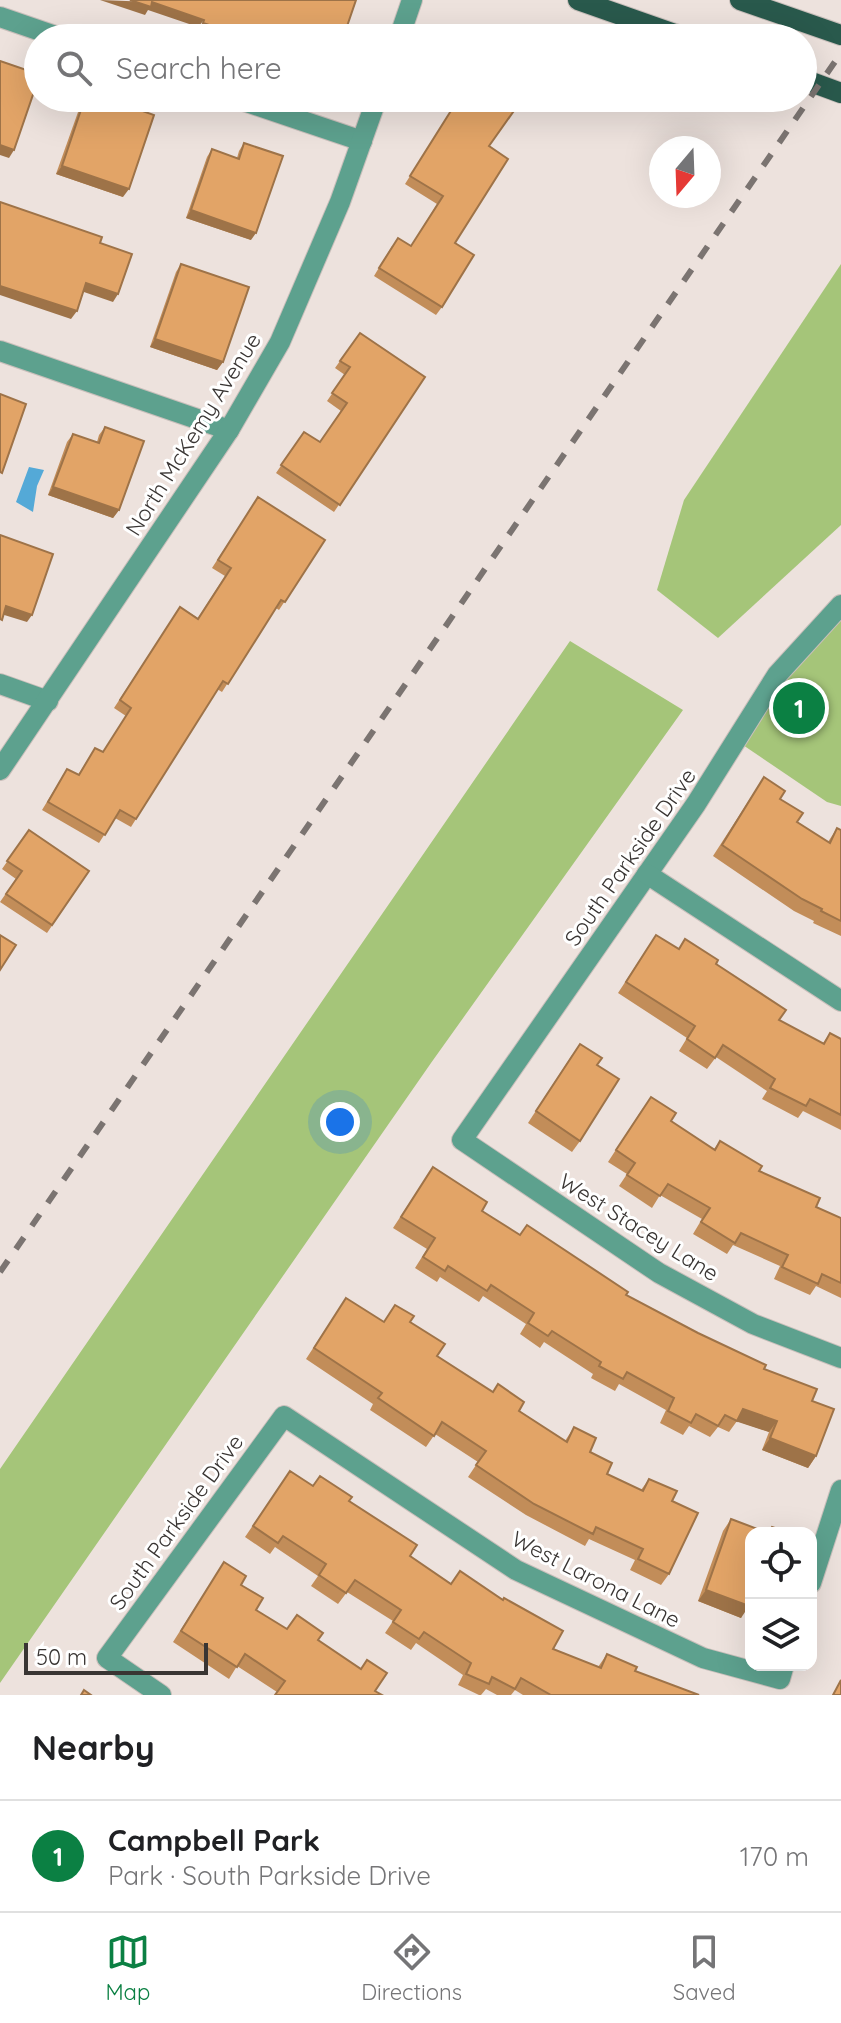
<!DOCTYPE html>
<meta charset="utf-8">
<style>
body{margin:0;font-family:Quicksand,sans-serif;background:#f2f2f2;color:#202124}
.controls{position:absolute;right:24px;bottom:24px;display:grid;overflow:hidden;border-radius:16px;box-shadow:0 8px 32px #0002}
.controls button{width:72px;height:72px;display:grid;place-items:center;padding:0;border:0;border-bottom:2px solid #e0e0e0;background:#fff;color:#202124;font:40px sans-serif}
.compass{position:absolute;left:649px;top:136px;width:72px;height:72px;border-radius:50%;background:#fff;box-shadow:0 8px 32px #0002;rotate:199deg}
.scale{position:absolute;left:24px;bottom:20px;width:184px;box-sizing:border-box;padding-left:8px;border:4px solid #393533;border-top:0;font-size:22px;line-height:28px;white-space:nowrap;color:#393533;-webkit-text-stroke:6px #fff;paint-order:stroke}
.you{position:absolute;left:340px;top:1122px;width:28px;height:28px;margin:-20px;border:6px solid #fff;border-radius:50%;background:#1a73e8;box-shadow:0 0 0 12px #1a73e833}
.badge{display:grid;place-items:center;width:52px;height:52px;border-radius:50%;background:#0b8043;color:#fff;font-size:26px;font-weight:700}
.pin{position:absolute;translate:-50% -50%;border:4px solid #fff;box-shadow:0 2px 8px #0006}
.list{margin:0;padding:0;list-style:none}
h2{display:flex;justify-content:space-between;align-items:center;height:104px;margin:0;padding:0 32px;font-size:34px}
h2 small{font-size:26px;font-weight:400;color:#757577}
.list li{display:grid;grid-template-columns:52px 1fr auto;gap:24px;align-items:center;box-sizing:border-box;height:112px;padding:0 32px;border-top:2px solid #e0e0e0}
.list b{display:block;font-size:30px;white-space:nowrap}
.list p{margin:0;font-size:26px;white-space:nowrap;color:#757577}
.list em{font-size:26px;font-style:normal;color:#757577}
.icon{flex:none;width:44px;height:44px;fill:none;stroke:currentColor;stroke-width:2;stroke-linecap:round;stroke-linejoin:round}
.map{position:relative;flex:none;width:841px;height:1695px;overflow:hidden}
.search{position:absolute;background:#fff;box-shadow:0 8px 32px #0002;left:24px;right:24px;top:24px;height:88px;display:flex;align-items:center;gap:20px;box-sizing:border-box;padding:0 28px;border-radius:44px;color:#757577;font-size:30px}
.sheet{height:216px;background:#fff}
nav{display:flex;justify-content:space-around;align-items:center;box-sizing:border-box;height:112px;border-top:2px solid #e0e0e0;background:#fff;font-size:22px;color:#757577}
nav a{display:grid;justify-items:center;gap:4px}
nav .on{color:#0b8043}
.map>svg:first-child{display:block}
</style>
<div class="map">
<svg width="841" height="1695" viewBox="0 0 841 1695">
<rect width="100%" height="100%" fill="#ede2dd"/>
<g fill="#a5c579">
<polygon points="841,264 841,525 718,638 657,590 684,500"/>
<polygon points="841,605 841,806 827,802 737,741"/>
<polygon points="570,641 683,710 431,1063 0,1683 0,1469"/>
</g>
<polygon fill="#54a9d7" points="29,467 44,470 37,486 33,512 16,502"/>
<g fill="none" stroke-linecap="round" stroke-linejoin="round">
<defs>
<g id="minor">
<polyline points="0,17 61,38"/>
<polyline points="399,38 412,0"/>
<polyline points="235,98 362,141"/>
<polyline points="0,351 229,430"/>
<polyline points="841,605 777,675 696,804 462,1140 659,1273 753,1324 841,1358"/>
<polyline points="0,684 48,701"/>
<polyline points="0,770 229,430 280,342 340,202 377,98"/>
<polyline points="647,874 841,1001"/>
<polyline points="811,1583 841,1490"/>
<polyline points="161,1695 107,1658 284,1416 516,1570 703,1658 780,1679 784,1665"/>
</g>
<g id="major">
<polyline points="578,0 686,38"/>
<polyline points="740,0 841,35"/>
<polyline points="803,79 841,93"/>
</g>
</defs>
<use href="#minor" stroke="#c9bfbb" stroke-width="22"/>
<use href="#major" stroke="#c9bfbb" stroke-width="22"/>
<use href="#minor" stroke="#5da18e" stroke-width="20"/>
<use href="#major" stroke="#29594c" stroke-width="20"/>
<polyline stroke="#7b7471" stroke-width="6" stroke-dasharray="14 14" stroke-linecap="butt" points="0,1272 841,53"/>
</g>
<g fill="#c28d59">
<polygon points="83,98 106,98 123,197 56,174"/>
<polygon points="455,98 523,98 489,146 455,243 442,307 436,315 374,276 392,246 411,246 437,204 405,184 458,100"/>
<polygon points="244,143 251,240 186,218 207,157 212,149 237,158 239,151"/>
<polygon points="181,264 223,362 217,370 150,347 176,272"/>
<polygon points="360,333 425,377 334,512 276,473 304,432 320,442 341,411 327,401 345,375 335,368"/>
<polygon points="105,427 119,510 113,518 48,495 67,442 73,434 97,442 99,435"/>
<polygon points="258,497 325,540 279,610 276,608 222,692 217,689 131,827 115,818 99,843 42,810 67,769 78,775 95,748 103,752 126,716 114,708 180,607 198,618 225,576 212,568"/>
<polygon points="764,777 797,822 828,842 837,828 841,830 841,936 813,923 814,921 794,911 713,856"/>
<polygon points="29,830 89,871 47,933 0,902 16,879 2,869"/>
<polygon points="648,947 678,949 716,964 779,1020 823,1043 830,1033 841,1039 841,1130 803,1111 798,1118 762,1099 767,1091 716,1057 707,1069 679,1051 687,1038 618,993"/>
<polygon points="572,1055 597,1065 580,1141 572,1152 528,1123"/>
<polygon points="643,1108 671,1121 714,1149 720,1141 759,1171 816,1207 841,1218 841,1298 816,1286 810,1295 774,1279 780,1266 733,1245 727,1254 693,1234 702,1219 660,1195 652,1208 619,1186 627,1174 608,1162"/>
<polygon points="433,1167 482,1211 520,1235 626,1295 764,1369 812,1401 816,1456 808,1468 762,1450 769,1432 737,1421 729,1432 718,1427 710,1437 689,1426 683,1435 660,1423 666,1410 619,1384 615,1391 591,1378 593,1374 544,1342 540,1348 520,1334 526,1324 483,1296 479,1302 440,1277 437,1282 415,1268 427,1249 393,1228"/>
<polygon points="346,1298 384,1322 395,1305 437,1356 565,1441 574,1427 590,1452 607,1474 641,1490 649,1479 672,1501 669,1574 661,1585 630,1570 635,1560 589,1539 585,1546 526,1515 468,1477 478,1462 435,1434 426,1447 370,1410 373,1404 306,1359"/>
<polygon points="290,1471 313,1486 349,1501 410,1556 451,1584 553,1649 598,1667 607,1654 635,1671 699,1695 523,1695 515,1690 511,1695 497,1695 486,1689 481,1695 479,1695 458,1685 463,1675 416,1643 411,1650 385,1633 393,1621 347,1592 338,1604 311,1586 318,1576 275,1547 270,1554 245,1537"/>
<polygon points="731,1519 767,1533 772,1527 741,1618 698,1601 723,1531"/>
<polygon points="224,1562 241,1585 256,1610 287,1629 318,1640 361,1669 387,1673 277,1692 237,1666 229,1679 173,1642"/>
</g>
<g fill="#9e7348">
<polygon points="100,0 152,2 204,20 198,27 148,10 145,15"/>
<polygon points="203,23 248,38 219,38 197,31"/>
<polygon points="0,145 14,150 9,158 0,155"/>
<polygon points="62,166 129,189 123,197 56,174"/>
<polygon points="191,210 256,233 251,240 186,218"/>
<polygon points="86,283 118,294 113,302 81,291"/>
<polygon points="0,286 77,311 71,319 0,295"/>
<polygon points="155,339 223,362 217,370 150,347"/>
<polygon points="53,487 119,510 113,518 48,495"/>
<polygon points="6,606 32,615 27,622 1,614"/>
<polygon points="743,1409 777,1421 769,1432 735,1421"/>
<polygon points="770,1438 816,1456 808,1468 762,1450"/>
<polygon points="706,1590 749,1606 741,1618 698,1601"/>
</g>
<g fill="#e2a467" stroke="#9e7348" stroke-width="2">
<polygon points="130,0 356,0 343,38 248,38 203,23 204,20 152,2 151,7"/>
<polygon points="484,27 499,38 476,38"/>
<polygon points="0,61 38,74 38,80 14,150 0,145"/>
<polygon points="85,98 106,98 154,115 129,189 62,166"/>
<polygon points="459,98 523,98 489,146 508,159 455,243 474,255 442,307 379,268 398,238 411,246 443,196 410,176"/>
<polygon points="244,143 283,156 256,233 191,210 212,149 239,159"/>
<polygon points="0,202 102,237 100,243 132,254 118,294 86,283 77,311 0,286"/>
<polygon points="181,264 249,287 223,362 155,339"/>
<polygon points="360,333 425,377 340,505 281,465 304,432 320,442 347,403 332,393 350,367 340,361"/>
<polygon points="0,394 26,404 2,473 0,472"/>
<polygon points="105,427 144,441 119,510 53,487 73,434 99,443"/>
<polygon points="258,497 325,540 285,602 281,600 228,684 223,681 136,819 120,810 105,835 48,802 67,769 79,775 95,748 103,752 131,708 120,700 180,607 198,619 231,568 218,560"/>
<polygon points="0,535 53,554 32,615 6,606 2,620 0,619"/>
<polygon points="764,777 785,791 780,799 803,813 797,822 830,843 837,828 841,830 841,921 821,911 822,909 802,899 722,845"/>
<polygon points="29,830 89,871 52,925 6,894 22,871 7,861"/>
<polygon points="0,935 16,945 0,970"/>
<polygon points="656,935 679,949 685,939 718,960 716,964 786,1010 779,1020 824,1044 830,1033 841,1039 841,1115 810,1099 806,1106 770,1088 775,1079 723,1045 715,1058 687,1039 695,1026 626,982"/>
<polygon points="580,1044 602,1058 597,1065 619,1079 580,1141 536,1111"/>
<polygon points="651,1097 676,1113 671,1121 715,1150 720,1141 762,1166 759,1171 820,1198 816,1207 841,1218 841,1283 822,1274 818,1284 782,1267 788,1255 741,1233 735,1243 701,1222 710,1208 668,1184 660,1196 627,1175 635,1163 616,1150"/>
<polygon points="433,1167 487,1202 482,1211 520,1235 527,1225 628,1292 626,1295 698,1333 766,1365 764,1369 817,1389 812,1401 834,1409 816,1456 770,1438 777,1421 743,1409 737,1421 725,1415 718,1426 696,1414 691,1423 668,1411 674,1398 627,1372 623,1379 599,1366 601,1362 552,1331 548,1336 528,1323 534,1313 491,1285 487,1291 448,1266 445,1271 423,1257 435,1238 401,1217"/>
<polygon points="346,1298 384,1322 395,1305 414,1316 410,1322 445,1344 437,1356 493,1392 498,1384 524,1402 519,1411 567,1442 574,1427 596,1438 590,1452 612,1463 607,1474 643,1491 649,1479 677,1491 672,1501 698,1513 669,1574 638,1559 643,1549 596,1527 593,1534 534,1504 476,1465 486,1451 442,1422 434,1436 378,1398 382,1393 314,1348"/>
<polygon points="290,1471 313,1486 320,1476 352,1497 349,1501 417,1545 410,1556 451,1584 460,1571 503,1600 504,1598 563,1631 553,1649 601,1668 607,1654 637,1667 635,1671 699,1695 551,1695 521,1678 515,1689 492,1677 489,1684 466,1674 471,1663 424,1632 419,1639 393,1622 401,1610 355,1580 346,1593 319,1575 326,1564 283,1536 278,1543 253,1526"/>
<polygon points="731,1519 768,1533 751,1533 751,1603 749,1606 706,1590"/>
<polygon points="772,1527 789,1533 769,1533"/>
<polygon points="224,1562 246,1576 241,1585 263,1598 256,1610 287,1629 297,1615 323,1633 318,1640 361,1669 367,1660 387,1673 375,1691 382,1695 275,1695 285,1681 245,1654 237,1667 181,1631"/>
<polygon points="841,1680 841,1695 833,1695"/>
<polygon points="84,1690 91,1695 81,1695"/>
</g>
<g text-anchor="middle" stroke-width="6" stroke-linejoin="round" paint-order="stroke">
<g font-size="22" fill="#393533" stroke="#fff">
<text transform="translate(193 434) rotate(-58)" y="8">North McKemy Avenue</text>
<text transform="translate(630 857) rotate(-55)" y="8">South Parkside Drive</text>
<text transform="translate(639 1227) rotate(32)" y="8">West Stacey Lane</text>
<text transform="translate(176 1522) rotate(-54)" y="8">South Parkside Drive</text>
<text transform="translate(596 1579) rotate(27)" y="8">West Larona Lane</text>
</g>
</g>
</svg>
<div class="controls">
<button><svg class="icon" aria-label="locate" viewBox="0 0 24 24"><circle cx="12" cy="12" r="6"/><path d="M12 2v4M12 18v4M2 12h4M18 12h4"/></svg></button>
<button><svg class="icon" aria-label="layers" viewBox="0 0 24 24"><path d="M12 4l9 5-9 5-9-5zM3 14l9 5 9-5"/></svg></button>
</div>
<svg class="compass" viewBox="-18 -18 36 36"><path d="M0-13l5 13h-10z" fill="#e53935"/><path d="M0 13l5-13h-10z" fill="#757577"/></svg>
<div class="scale">50 m</div>
<div class="you"></div>
<div class="pin badge" style="left:799px;top:708px">1</div>
<div class="search"><svg class="icon" aria-label="search" viewBox="0 0 24 24"><circle cx="10" cy="10" r="6"/><path d="M15 15l6 6"/></svg>Search here</div>
</div>
<section class="sheet">
<h2>Nearby<small></small></h2>
<ul class="list">
<li><span class="badge">1</span><div><b>Campbell Park</b><p>Park · South Parkside Drive</p></div><em>170 m</em></li>
</ul>
</section>
<nav>
<a class="on"><svg class="icon" aria-label="map" viewBox="0 0 24 24"><path d="M3 6l6-2 6 2 6-2v14l-6 2-6-2-6 2zM9 4v14M15 6v14"/></svg>Map</a>
<a><svg class="icon" aria-label="directions" viewBox="0 0 24 24"><path d="M12 3l9 9-9 9-9-9zM9 14v-3h6M13 9l2 2-2 2"/></svg>Directions</a>
<a><svg class="icon" aria-label="saved" viewBox="0 0 24 24"><path d="M7 4h10v16l-5-4-5 4z"/></svg>Saved</a>
</nav>
